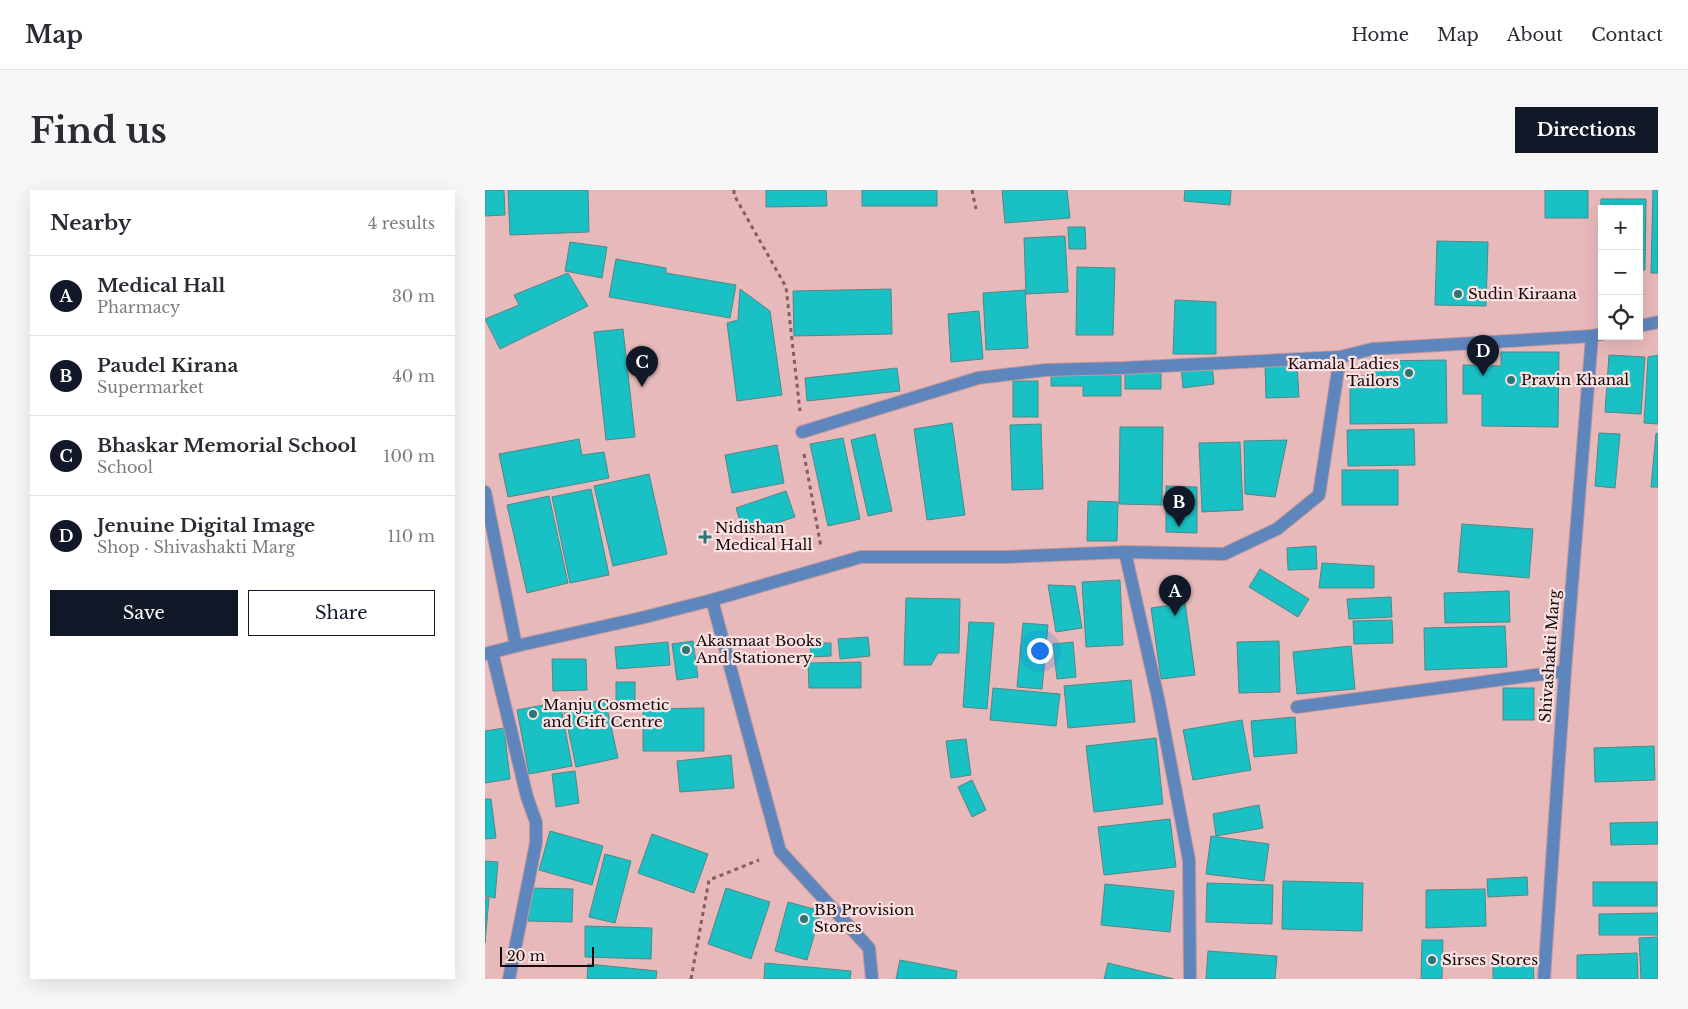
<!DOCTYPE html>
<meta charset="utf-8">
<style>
body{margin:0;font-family:"Libre Baskerville",serif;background:#f7f7f7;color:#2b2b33}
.controls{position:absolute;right:15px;top:15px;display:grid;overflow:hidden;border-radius:0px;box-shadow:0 5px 20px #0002}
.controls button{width:45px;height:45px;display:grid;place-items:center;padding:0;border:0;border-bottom:1px solid #e1e1e2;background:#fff;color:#2b2b33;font:25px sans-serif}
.scale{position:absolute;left:15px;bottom:12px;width:94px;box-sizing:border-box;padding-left:5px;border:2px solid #170809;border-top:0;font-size:14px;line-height:18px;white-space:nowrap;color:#170809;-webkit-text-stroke:4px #f9e1e1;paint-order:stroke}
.you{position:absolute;left:554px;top:460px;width:18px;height:18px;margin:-12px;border:4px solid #fff;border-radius:50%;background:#1a73e8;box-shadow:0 0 0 8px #1a73e833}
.badge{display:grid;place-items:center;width:32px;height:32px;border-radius:50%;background:#111827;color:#fff;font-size:16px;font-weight:700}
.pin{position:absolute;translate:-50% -41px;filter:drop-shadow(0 1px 2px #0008)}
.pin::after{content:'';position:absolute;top:26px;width:18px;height:15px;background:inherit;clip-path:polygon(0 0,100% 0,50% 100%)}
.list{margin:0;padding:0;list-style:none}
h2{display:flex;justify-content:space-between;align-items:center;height:65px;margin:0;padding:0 20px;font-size:21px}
h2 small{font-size:16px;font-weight:400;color:#7c7c81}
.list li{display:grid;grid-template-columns:32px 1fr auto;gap:15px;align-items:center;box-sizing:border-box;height:80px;padding:0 20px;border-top:1px solid #e1e1e2}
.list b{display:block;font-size:19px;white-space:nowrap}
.list p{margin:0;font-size:16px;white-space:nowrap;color:#7c7c81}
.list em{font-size:16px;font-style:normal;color:#7c7c81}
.actions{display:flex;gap:10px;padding:15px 20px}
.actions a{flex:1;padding:11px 0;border:1px solid #111827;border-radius:0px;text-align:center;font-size:18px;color:#111827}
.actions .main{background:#111827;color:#fff}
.icon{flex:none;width:28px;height:28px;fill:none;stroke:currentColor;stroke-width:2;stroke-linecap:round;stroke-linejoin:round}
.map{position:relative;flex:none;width:1173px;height:789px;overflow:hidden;border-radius:0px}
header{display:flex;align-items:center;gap:30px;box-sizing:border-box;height:70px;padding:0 25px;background:#fff;border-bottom:1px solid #e1e1e2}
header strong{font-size:24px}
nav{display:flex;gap:28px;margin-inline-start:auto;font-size:18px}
.intro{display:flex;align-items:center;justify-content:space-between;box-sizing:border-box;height:120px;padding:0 30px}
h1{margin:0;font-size:35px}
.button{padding:12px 22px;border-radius:0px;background:#111827;color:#fff;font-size:18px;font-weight:700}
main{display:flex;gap:30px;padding:0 30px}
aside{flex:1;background:#fff;border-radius:0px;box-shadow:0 5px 20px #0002}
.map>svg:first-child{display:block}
</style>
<header>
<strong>Map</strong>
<nav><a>Home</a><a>Map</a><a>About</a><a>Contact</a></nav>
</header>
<div class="intro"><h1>Find us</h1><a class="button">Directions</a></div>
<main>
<aside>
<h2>Nearby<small>4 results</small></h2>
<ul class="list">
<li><span class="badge">A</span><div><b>Medical Hall</b><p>Pharmacy</p></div><em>30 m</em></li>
<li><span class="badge">B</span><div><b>Paudel Kirana</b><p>Supermarket</p></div><em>40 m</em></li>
<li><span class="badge">C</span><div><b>Bhaskar Memorial School</b><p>School</p></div><em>100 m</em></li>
<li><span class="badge">D</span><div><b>Jenuine Digital Image</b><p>Shop · Shivashakti Marg</p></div><em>110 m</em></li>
</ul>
<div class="actions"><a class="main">Save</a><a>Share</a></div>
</aside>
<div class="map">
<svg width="1173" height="789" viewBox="0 0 1173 789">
<rect width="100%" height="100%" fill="#e8b9bb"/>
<g fill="#19c1c4" stroke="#548687">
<polygon points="0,0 19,0 20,25 0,26"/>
<polygon points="23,0 103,0 104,42 25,45"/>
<polygon points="281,0 341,0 342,16 281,17"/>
<rect x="377" y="0" width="75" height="16"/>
<polygon points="517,0 582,0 585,28 520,33"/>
<polygon points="700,0 746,0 745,15 699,11"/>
<rect x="1060" y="0" width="43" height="28"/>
<polygon points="1168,0 1173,0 1173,83 1166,83"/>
<polygon points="1116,9 1161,9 1160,80 1154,80 1154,19 1117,19 1117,79 1115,79"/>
<polygon points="583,37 600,37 601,59 584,59"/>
<polygon points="580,46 583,102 541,104 539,48"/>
<polygon points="952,51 1003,52 1001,116 950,115"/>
<polygon points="85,52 122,57 117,88 80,81"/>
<polygon points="131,69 181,78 181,83 251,95 245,128 124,107"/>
<polygon points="592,77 630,78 628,145 591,145"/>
<polygon points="83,83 103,116 15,159 0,129 34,115 29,105"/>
<polygon points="255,99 285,121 297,205 252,211 242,133 253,130"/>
<polygon points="406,99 407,144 309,146 308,101"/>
<polygon points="540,100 543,158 501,160 498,103"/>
<polygon points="690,110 731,112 731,164 688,164"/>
<polygon points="494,121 498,169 466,172 463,124"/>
<polygon points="138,139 150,247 121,250 109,142"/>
<polygon points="1016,162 1074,162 1073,237 997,236 997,204 978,204 978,175 1016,176"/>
<polygon points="1124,165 1160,167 1156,224 1120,222"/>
<polygon points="1173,165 1173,234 1159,233 1163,167"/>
<polygon points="961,170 962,233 865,234 865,186 890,186 890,171"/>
<polygon points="812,174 814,207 781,208 780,175"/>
<polygon points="727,175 729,194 698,198 696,177"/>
<polygon points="412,178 415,201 322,211 320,188"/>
<rect x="640" y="181" width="36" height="18"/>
<polygon points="566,182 636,182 636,206 598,206 598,196 566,196"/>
<rect x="528" y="191" width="25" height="36"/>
<polygon points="467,233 480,325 442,330 429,239"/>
<polygon points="556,234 558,299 527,300 525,235"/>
<polygon points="635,237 678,237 677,315 634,314"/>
<polygon points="929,239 930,275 863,276 862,240"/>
<polygon points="1114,243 1135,244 1130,298 1110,296"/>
<polygon points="1171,243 1173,244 1173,297 1166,297"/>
<polygon points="390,244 407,321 383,326 366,250"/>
<polygon points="358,248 375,329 343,336 325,254"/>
<polygon points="94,249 97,265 119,262 124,288 23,307 14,264"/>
<polygon points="802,250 790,307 760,304 759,251"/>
<polygon points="755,252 758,320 717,322 714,253"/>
<polygon points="292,255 299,293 247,303 240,265"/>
<rect x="857" y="280" width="56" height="35"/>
<polygon points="164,284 182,364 128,376 109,296"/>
<polygon points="681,296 712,297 712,343 681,342"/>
<polygon points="106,299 124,385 85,393 67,307"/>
<polygon points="301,301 310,327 259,344 251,318"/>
<polygon points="64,306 83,393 42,403 22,315"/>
<polygon points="603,311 633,312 632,351 602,351"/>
<polygon points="977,334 1048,339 1044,388 973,382"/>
<polygon points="831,356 832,379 803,380 802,358"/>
<polygon points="837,373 889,376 889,398 834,398"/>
<polygon points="775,379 824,409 813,427 764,397"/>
<polygon points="635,390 638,455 601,457 597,392"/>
<polygon points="563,395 590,396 597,438 571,442"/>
<polygon points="1024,401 1025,432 960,433 959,403"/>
<polygon points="906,407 907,427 864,429 862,409"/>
<polygon points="421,408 475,409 474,463 453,463 446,475 419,475"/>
<polygon points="700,413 710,485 676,489 666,418"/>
<polygon points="907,430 908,453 869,454 868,431"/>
<polygon points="484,432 509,433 502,519 478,517"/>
<polygon points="538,433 563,435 557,499 532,497"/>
<polygon points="1020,436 1022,477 940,480 939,438"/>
<polygon points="383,447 385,466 355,469 353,449"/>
<polygon points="208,451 213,487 192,490 187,454"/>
<polygon points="794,451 795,502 754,503 752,452"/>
<polygon points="183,452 185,475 132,479 130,457"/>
<polygon points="588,452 591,487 572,489 568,454"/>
<polygon points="325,453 346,453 346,466 326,467"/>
<polygon points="866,456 870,499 812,504 808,462"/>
<polygon points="67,469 101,469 102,500 68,501"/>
<polygon points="376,472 376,498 324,498 323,473"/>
<polygon points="646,490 650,532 583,538 579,496"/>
<rect x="131" y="492" width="19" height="27"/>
<polygon points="508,498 575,504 571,536 505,530"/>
<rect x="1018" y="498" width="31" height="32"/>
<polygon points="120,509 133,568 91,577 79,519"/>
<polygon points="75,512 87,576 44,584 32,520"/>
<polygon points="219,518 219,561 158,561 158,519"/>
<polygon points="810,527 812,563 769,567 766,531"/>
<polygon points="757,530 766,580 708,590 698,540"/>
<polygon points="19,538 25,589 0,593 0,541"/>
<polygon points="671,548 678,614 609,622 601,556"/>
<polygon points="481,549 486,585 466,588 461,551"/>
<polygon points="1169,556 1170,590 1110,592 1109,558"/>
<polygon points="246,565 249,598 195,602 192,571"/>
<polygon points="90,581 94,613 71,617 67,584"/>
<polygon points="487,590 501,620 487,627 473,597"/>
<polygon points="0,609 6,609 11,648 0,649"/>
<polygon points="774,615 778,638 731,646 728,624"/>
<polygon points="685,629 691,677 619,685 613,637"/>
<polygon points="1173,632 1173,654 1126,655 1125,633"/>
<polygon points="65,641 118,656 107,695 54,680"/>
<polygon points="167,644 223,664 209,703 153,683"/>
<polygon points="726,646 784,654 779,691 721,684"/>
<polygon points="120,664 146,671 130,733 104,727"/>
<polygon points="0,671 13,672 10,708 0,706"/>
<polygon points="1042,687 1043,705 1003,707 1002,689"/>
<polygon points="798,691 878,693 877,741 797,739"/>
<rect x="1108" y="692" width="64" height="24"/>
<polygon points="722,693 788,695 787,734 721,732"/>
<polygon points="620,694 689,701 685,742 616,735"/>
<polygon points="44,698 88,699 87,732 43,731"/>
<polygon points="241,698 285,712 266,769 223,754"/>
<polygon points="1000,699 1001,736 941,738 941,700"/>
<polygon points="0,708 4,708 0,753"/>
<polygon points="303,712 336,721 322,770 290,761"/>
<polygon points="1173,723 1173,745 1114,745 1114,724"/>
<polygon points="100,736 167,738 166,769 100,767"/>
<polygon points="1173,747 1173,789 1156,789 1154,748"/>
<polygon points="937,750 958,750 957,789 936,789"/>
<polygon points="723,761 792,766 790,789 721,789"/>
<polygon points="1152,763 1153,789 1092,789 1092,765"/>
<polygon points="1048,768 1049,789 1008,789 1008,770"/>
<polygon points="415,770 472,781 471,789 411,789"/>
<polygon points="280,773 366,781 365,789 279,789"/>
<polygon points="623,773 689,789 619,789"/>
<polygon points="103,774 172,781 171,789 102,789"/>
</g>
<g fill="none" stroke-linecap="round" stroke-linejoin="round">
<defs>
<g id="minor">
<polyline points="1154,136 1173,132"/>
<polyline points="317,242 493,188 561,180 638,178 855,167"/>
<polyline points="0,302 31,456"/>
<polyline points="640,362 673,508 704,670 705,789"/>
<polyline points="227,410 295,661 384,758 387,789"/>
<polyline points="7,462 42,607 51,632 51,653 24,789"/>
<polyline points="0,464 31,456 156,428 227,410 376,367 521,367 640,362 739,364 792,339 834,305 855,167 887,159 1107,146 1117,144"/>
<polyline points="812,517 1080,481"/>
<polyline points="1059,789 1080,481 1107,146"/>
</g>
</defs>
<use href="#minor" stroke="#c2999b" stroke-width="14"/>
<g stroke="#7f6062" stroke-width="3" stroke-dasharray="4 4" stroke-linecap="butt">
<polyline points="249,0 249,5 301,97 315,221"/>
<polyline points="487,0 491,19"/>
<polyline points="319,264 336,357"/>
<polyline points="206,789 224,690 274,670"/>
</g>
<use href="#minor" stroke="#5e86bd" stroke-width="12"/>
</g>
<g fill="#2c7677" stroke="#f9e1e1" stroke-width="2">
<circle cx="973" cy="104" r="5"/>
<circle cx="924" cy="183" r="5"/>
<circle cx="1026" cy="190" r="5"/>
<path d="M217.5 339.5h5v5h5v5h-5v5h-5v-5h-5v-5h5z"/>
<circle cx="201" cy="460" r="5"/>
<circle cx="48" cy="524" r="5"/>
<circle cx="319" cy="729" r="5"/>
<circle cx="947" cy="770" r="5"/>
</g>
<g text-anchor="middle" stroke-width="4.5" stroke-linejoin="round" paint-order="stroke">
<g font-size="15" fill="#170809" stroke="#f9e1e1" text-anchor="start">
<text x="983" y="109">Sudin Kiraana</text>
<text x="914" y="179" text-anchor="end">Kamala Ladies<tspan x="914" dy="17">Tailors</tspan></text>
<text x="1036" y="195">Pravin Khanal</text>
<text x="230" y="343">Nidishan<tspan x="230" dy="17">Medical Hall</tspan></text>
<text x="211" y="456">Akasmaat Books<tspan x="211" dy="17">And Stationery</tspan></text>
<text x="58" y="520">Manju Cosmetic<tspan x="58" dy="17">and Gift Centre</tspan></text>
<text x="329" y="725">BB Provision<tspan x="329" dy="17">Stores</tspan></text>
<text x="957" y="775">Sirses Stores</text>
</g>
<g font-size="15" fill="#170809" stroke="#f9e1e1">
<text transform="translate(1065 466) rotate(-86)" y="5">Shivashakti Marg</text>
</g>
</g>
</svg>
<div class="controls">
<button>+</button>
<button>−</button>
<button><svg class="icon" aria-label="locate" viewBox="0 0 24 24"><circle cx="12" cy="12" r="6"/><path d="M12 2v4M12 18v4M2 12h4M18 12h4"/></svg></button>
</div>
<div class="scale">20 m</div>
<div class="you"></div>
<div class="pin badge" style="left:690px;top:426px">A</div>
<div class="pin badge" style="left:694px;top:337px">B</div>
<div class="pin badge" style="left:157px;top:197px">C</div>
<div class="pin badge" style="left:998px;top:186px">D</div>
</div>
</main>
